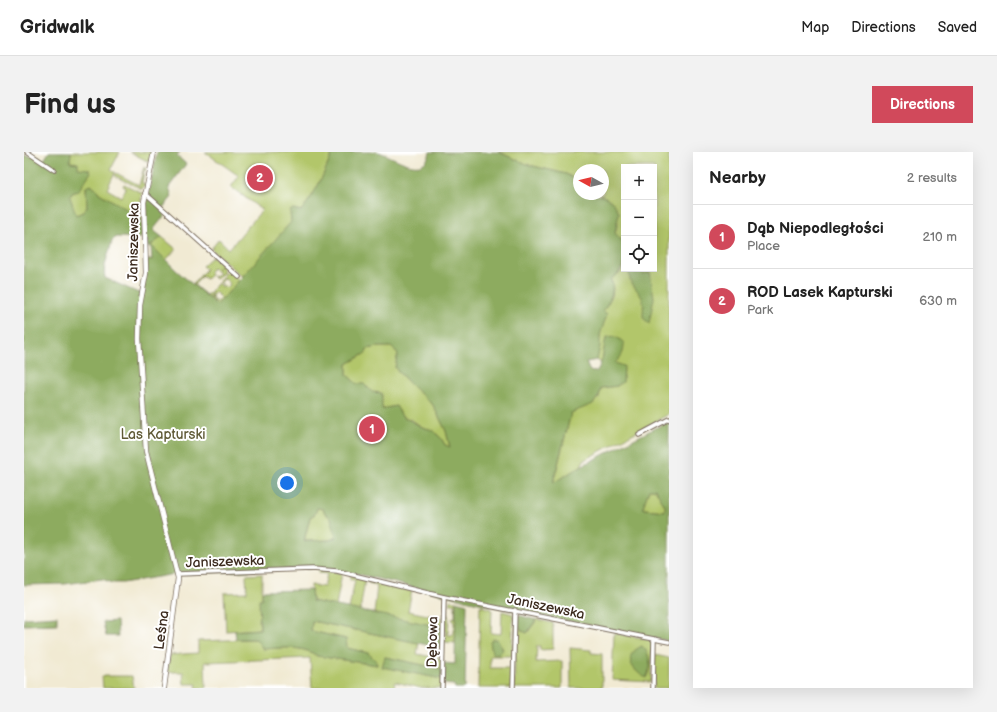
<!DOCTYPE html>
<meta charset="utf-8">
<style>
body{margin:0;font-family:"Balsamiq Sans",sans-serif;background:#f2f2f2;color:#222}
.controls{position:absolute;right:12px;top:12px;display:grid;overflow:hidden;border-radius:0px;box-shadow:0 4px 16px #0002}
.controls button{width:36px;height:36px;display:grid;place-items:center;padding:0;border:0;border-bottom:1px solid #e0e0e0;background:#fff;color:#222;font:20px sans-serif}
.compass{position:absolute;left:549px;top:12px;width:36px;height:36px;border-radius:50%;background:#fff;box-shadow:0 4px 16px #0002;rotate:278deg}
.you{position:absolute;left:263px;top:331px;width:14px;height:14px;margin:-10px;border:3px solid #fff;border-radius:50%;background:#1a73e8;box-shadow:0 0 0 6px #1a73e833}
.badge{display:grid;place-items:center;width:26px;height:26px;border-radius:50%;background:#d1495b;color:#fff;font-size:13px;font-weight:700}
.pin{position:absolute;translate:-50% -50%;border:2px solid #fff;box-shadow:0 1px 4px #0006}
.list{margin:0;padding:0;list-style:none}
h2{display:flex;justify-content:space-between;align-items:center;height:52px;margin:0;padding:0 16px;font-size:17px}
h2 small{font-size:13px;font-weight:400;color:#767676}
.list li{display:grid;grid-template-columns:26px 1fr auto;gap:12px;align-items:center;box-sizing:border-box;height:64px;padding:0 16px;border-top:1px solid #e0e0e0}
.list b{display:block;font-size:15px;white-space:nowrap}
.list p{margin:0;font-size:13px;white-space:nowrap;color:#767676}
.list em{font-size:13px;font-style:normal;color:#767676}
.icon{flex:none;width:22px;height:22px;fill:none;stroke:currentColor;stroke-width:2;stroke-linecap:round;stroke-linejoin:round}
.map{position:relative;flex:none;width:645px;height:536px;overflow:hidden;border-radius:0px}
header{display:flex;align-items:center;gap:24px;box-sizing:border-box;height:56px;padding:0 20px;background:#fff;border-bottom:1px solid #e0e0e0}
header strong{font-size:19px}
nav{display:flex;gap:22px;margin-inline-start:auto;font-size:14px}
.intro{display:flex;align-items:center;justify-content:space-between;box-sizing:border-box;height:96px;padding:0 24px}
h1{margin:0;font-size:28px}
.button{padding:10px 18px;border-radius:0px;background:#d1495b;color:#fff;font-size:14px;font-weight:700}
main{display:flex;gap:24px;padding:0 24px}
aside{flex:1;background:#fff;border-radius:0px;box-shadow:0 4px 16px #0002}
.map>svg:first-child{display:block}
</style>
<header>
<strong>Gridwalk</strong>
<nav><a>Map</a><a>Directions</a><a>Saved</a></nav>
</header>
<div class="intro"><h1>Find us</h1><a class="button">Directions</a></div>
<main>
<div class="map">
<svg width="645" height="536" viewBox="0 0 645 536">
<rect width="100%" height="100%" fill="#fff"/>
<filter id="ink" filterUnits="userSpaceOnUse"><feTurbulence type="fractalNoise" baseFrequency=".025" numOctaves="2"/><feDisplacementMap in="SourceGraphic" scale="8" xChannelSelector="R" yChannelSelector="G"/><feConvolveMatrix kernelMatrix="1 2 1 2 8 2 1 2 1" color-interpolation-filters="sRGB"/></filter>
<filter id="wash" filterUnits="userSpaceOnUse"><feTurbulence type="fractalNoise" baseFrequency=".012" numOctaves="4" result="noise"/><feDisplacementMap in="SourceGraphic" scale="16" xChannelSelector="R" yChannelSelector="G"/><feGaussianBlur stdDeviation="0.9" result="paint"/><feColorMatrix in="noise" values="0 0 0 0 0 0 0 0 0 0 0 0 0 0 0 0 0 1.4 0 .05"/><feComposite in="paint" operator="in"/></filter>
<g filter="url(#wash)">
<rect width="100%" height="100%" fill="#f1ead3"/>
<g fill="#b2c66a" stroke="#767844">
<polygon points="47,0 96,0 87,17 91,20 83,37 97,45 102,36 99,34 100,32 118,41 116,55 119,54 118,59 111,63 75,41 71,35 62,35 63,55 59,60 52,63 46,45 48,41 54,39 65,17 57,18 46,10"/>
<polygon points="106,0 128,0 125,10"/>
<path d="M 181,0 L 309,0 C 300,22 292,41 277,59 L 269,57 L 266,63 L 268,70 L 220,124 L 216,123 L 187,97 L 195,87 L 205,97 L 238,58 L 207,35 L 215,24 Z"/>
<polygon points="474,0 645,0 645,262 560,308 557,314 529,332 547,261 575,246 577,236 593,234 599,224 600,218 590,211 577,211 573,208 579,159 588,144 589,137 587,127 598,119 600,104 600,117 630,117 630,15 600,15 600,91 591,81 594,70 581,45 575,42 579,42 579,18 555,18 555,29 542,22 505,13"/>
<polygon points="120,15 123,18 120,18 118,31 121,32 118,37 91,24 92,21 115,33"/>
<polygon points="138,85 152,97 142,108 127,93"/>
<polygon points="189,104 198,112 193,117 199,112 200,114 199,121 192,127 188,124 191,125 195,121 189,116 185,120 187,123 182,127 178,124 170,133 182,143 186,140 186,145 193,150 197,146 191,140 188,144 189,147 187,145 187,139 194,131 199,136 200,133 203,136 206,132 201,126 197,130 198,133 195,129 204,118 216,128 193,153 169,132 182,117 178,114"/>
<polygon points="353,195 367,195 374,201 371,216 387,233 409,253 422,279 426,296 421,293 417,286 408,278 398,275 388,268 378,264 372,254 357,257 345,236 333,232 323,223 323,212 342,201 343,197"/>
<polygon points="625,337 631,337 641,354 641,359 620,357 619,355"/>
<polygon points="293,356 299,357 301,361 307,365 313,385 306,388 280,389 286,365 291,362"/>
<polygon points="295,418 318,421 312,454 288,449 287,433 300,435 303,422 294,421"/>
<polygon points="238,422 238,447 235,469 236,477 202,479 200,441 223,440 222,423"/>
<polygon points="327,423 341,428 336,459 325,457 331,428 326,427"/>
<polygon points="344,429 388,438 384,459 418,466 418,475 350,463 353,433 344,431"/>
<polygon points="426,448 432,449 431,491 421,490 422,456 425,468 424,483 428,483 430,472 428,466 431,465 431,452 426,452"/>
<polygon points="456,454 468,457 467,481 477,482 478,459 489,462 488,504 466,504 466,516 488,516 487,536 454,536"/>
<polygon points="511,467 529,471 529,497 516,498 516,494 513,494 512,510 538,509 538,536 490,536 492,470 497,478 503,481 512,469"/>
<path d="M 288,469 L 395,491 L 393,502 L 418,507 L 418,517 L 361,505 L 359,515 L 418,527 L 417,536 L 397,536 L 371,530 L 370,536 L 288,536 L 286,506 L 181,510 L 182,536 L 172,536 L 173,532 L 160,532 L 159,520 L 143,520 L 146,503 L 174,501 L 174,489 L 233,487 L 239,497 C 256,496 279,493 293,504 L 353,513 L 352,509 L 344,501 L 323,496 L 322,487 L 287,479 Z"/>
<polygon points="590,481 628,488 627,530 588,528"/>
<polygon points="546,496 567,498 567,501 578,502 578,536 547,536"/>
<polygon points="631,503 645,506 645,536 630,536"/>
<polygon points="78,524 108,524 110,536 79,536"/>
</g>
<g fill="#8dab5e" stroke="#646a3e" fill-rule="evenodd">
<path d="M 25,0 L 47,0 L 46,10 L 54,11 L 54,16 L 65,17 L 67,20 L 54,39 L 48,41 L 46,45 L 52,63 L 59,60 L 63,55 L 62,35 L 66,33 L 71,35 L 75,41 L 118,66 L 118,86 L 93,85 L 88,88 C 86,101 78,113 81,126 L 119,143 L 123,108 L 128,108 L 127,95 L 123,95 L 122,54 L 133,0 L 156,0 L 153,4 L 162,12 L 145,35 L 148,45 L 137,58 L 141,63 L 129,78 L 138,85 L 127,93 L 153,119 L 193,153 L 267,70 L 266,59 L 269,57 L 277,59 C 292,41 300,22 309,0 C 323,0 339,0 353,0 C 368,2 400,29 406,0 L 474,0 L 505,13 L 542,22 L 555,29 L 555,42 C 573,42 588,42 595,61 L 591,81 L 600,91 C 600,107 602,118 587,127 C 591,140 586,148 579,159 L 583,162 L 576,183 L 576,194 L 573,208 L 562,210 L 565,218 L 568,220 L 573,219 C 581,205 578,201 582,186 C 588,182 595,186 600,191 C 600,201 598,204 591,211 L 600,214 L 599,230 L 593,234 L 577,236 L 575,244 L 569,252 L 547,261 L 529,331 L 557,314 L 645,269 L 645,489 L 471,455 L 326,420 L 289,416 L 151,422 L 99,431 L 89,431 L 78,427 L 41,432 L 0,433 L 0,3 L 5,5 L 10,3 L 20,8 ZM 353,195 L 367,195 L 374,201 L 371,216 L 387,233 L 409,253 L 422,279 L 426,295 L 421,293 L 417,286 L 408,278 L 398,275 L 378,264 L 372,254 L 358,257 L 358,241 L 348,240 L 340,232 L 333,232 L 323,223 L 323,212 L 342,201 L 343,197 ZM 625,337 L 631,337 L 641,354 L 641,359 L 620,357 L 619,355 ZM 293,356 L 299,357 L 301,361 L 307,366 L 312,385 L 306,388 L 280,389 L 286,365 L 291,362 Z"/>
<path d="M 606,117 L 615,117 L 619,122 L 626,120 L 630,146 L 625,171 L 619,166 C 619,161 620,154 619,149 C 616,137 602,132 606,117 Z"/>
<path d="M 287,438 L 288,449 L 418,475 L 418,496 L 288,469 L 287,479 L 322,487 L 323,496 L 344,501 L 352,509 L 353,513 L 293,504 C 279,493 256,496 239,497 L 232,487 L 212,487 L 211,479 L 236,477 L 235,447 L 238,447 L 238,439 Z"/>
<polygon points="432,449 443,452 441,536 431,536 430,533 420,532 420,511 431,512"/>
<path d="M 494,463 L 512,468 L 503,481 C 496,478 493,472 491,465 Z"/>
<polygon points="33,464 33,472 0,473 0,466"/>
<polygon points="93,469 94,484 82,484 79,470"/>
<polygon points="469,487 473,487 479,497 475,503 468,501 466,490"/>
<path d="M 618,494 C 627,502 628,515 622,526 C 607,518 598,503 618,494 Z"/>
<polygon points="361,505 418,517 418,527 358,515"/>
</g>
</g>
<g filter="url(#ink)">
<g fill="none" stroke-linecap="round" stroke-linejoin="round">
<defs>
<g id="street">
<polyline points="3,0 30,18"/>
<polyline points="121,41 215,125"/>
<polyline points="615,283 645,267"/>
<polyline points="154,422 288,417 313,419 420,445 645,490"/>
<polyline points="418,536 420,445"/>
<polyline points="489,536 491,458"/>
<polyline points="629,536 630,487"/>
</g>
<polyline id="secondary" points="130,0 120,50 122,121 116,153 115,187 122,299 154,426 140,536"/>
</defs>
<use href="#street" stroke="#7b6d5d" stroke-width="5.5"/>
<use href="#secondary" stroke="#7b6d5d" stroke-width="6"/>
<use href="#street" stroke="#fff" stroke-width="3.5"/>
<use href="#secondary" stroke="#fff" stroke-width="4.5"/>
</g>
</g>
<g text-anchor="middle" stroke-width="4" stroke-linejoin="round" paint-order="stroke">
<g font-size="14" fill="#3b2a1e" stroke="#fff">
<text transform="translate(109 90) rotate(-89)" y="5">Janiszewska</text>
<text transform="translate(201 409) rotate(-2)" y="5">Janiszewska</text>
<text transform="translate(522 454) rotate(12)" y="5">Janiszewska</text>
<text transform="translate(137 478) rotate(-82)" y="5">Leśna</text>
<text transform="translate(408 490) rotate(-89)" y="5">Dębowa</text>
</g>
<g font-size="14" fill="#5f5935" stroke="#fff">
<text x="139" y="287">Las Kapturski</text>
</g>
</g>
</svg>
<div class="controls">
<button>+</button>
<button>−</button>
<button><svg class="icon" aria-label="locate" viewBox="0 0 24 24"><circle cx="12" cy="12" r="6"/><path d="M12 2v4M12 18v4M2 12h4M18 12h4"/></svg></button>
</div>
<svg class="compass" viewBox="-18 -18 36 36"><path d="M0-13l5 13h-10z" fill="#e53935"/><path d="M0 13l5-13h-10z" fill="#767676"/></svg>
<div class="you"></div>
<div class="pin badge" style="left:348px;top:277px">1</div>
<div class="pin badge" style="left:236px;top:26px">2</div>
</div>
<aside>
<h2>Nearby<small>2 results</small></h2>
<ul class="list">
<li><span class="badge">1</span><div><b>Dąb Niepodległości</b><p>Place</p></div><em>210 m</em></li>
<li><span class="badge">2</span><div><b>ROD Lasek Kapturski</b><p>Park</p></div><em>630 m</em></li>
</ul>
</aside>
</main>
